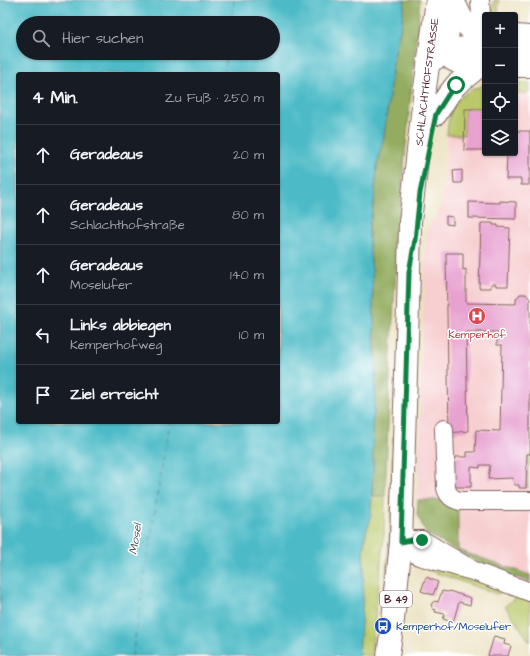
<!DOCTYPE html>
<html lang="de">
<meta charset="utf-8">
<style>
body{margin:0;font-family:"Architects Daughter",sans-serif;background:#20242c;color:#f1f3f6}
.controls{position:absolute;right:12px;top:12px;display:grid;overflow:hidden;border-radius:4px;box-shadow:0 1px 3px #0004}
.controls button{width:36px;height:36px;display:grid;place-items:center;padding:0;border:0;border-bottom:1px solid #363941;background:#171b24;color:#f1f3f6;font:20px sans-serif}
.stop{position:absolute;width:12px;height:12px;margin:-9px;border:3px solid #0b8043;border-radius:50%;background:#fff}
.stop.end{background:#0b8043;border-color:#fff;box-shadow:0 1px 4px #0008}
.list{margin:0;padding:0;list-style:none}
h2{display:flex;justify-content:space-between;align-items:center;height:52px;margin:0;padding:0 16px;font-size:17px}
h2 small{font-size:13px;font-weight:400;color:#9ea1a6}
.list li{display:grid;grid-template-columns:26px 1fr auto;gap:12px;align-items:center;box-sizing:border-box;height:60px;padding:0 16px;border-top:1px solid #363941}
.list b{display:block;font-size:15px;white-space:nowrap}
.list p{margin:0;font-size:13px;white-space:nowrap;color:#9ea1a6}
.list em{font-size:13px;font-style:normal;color:#9ea1a6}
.icon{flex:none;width:22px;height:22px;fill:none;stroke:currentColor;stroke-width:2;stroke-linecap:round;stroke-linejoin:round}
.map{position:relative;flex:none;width:530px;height:656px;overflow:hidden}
.search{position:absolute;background:#171b24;box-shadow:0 1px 3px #0004;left:16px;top:16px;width:264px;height:44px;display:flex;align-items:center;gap:10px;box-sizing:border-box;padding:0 14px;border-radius:22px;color:#9ea1a6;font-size:15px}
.panel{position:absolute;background:#171b24;box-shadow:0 1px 3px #0004;left:16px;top:72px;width:264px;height:352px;border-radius:4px}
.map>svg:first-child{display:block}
</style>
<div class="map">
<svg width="530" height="656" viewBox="0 0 530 656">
<rect width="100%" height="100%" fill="#fff"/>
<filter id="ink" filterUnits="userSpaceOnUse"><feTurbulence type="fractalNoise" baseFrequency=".025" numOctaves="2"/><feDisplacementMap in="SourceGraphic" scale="8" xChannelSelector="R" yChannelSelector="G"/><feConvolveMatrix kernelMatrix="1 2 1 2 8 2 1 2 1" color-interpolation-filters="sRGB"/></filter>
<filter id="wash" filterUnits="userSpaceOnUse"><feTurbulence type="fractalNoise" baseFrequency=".012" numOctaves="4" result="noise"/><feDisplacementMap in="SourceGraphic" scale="16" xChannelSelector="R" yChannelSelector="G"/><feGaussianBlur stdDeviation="0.9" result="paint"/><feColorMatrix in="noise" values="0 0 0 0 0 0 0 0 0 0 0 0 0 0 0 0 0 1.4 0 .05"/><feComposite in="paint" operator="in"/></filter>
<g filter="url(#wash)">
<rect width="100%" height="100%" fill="#ebe1bf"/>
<polygon fill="#f7cfd0" points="515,83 530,83 530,586 502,577 426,533 417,514 426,231 442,206 448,122 452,110 464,94 476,88 485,85 485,153 515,153"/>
<g fill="#bac86a" stroke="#82744a">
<polygon points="494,0 499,0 498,15 485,15 483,1 493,12"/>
<rect x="515" y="83" width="15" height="10"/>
<path d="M 485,85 L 485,98 L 482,98 L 482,104 L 484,104 L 484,109 L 465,109 L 464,135 L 447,135 C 449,107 457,93 485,85 Z"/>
<polygon points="393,437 396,438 394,522 385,589 390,523"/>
<polygon points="527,454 530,454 530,465 528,466 528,488 526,488"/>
<polygon points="372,496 385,496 384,535 371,656 359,655 364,566 363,552 366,532 370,521"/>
<polygon points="434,565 506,590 497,594 425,569"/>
<polygon points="520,595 530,598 530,642 505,606"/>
</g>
<g fill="#93ac5e" stroke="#6e6644">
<polygon points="405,0 420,0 399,218 391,353 385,496 372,496 373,464 372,425 374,411 376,371 372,271 369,245 369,227 374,203 377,166 384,136 393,62 397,41 401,26"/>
<polygon points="418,500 442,500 448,506 458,508 458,550 530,575 530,582 516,577 511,580 502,577 426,533 417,514"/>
</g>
<path fill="#4dbbc7" stroke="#4c6d79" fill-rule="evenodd" d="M 0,0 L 405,0 L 401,26 L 397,41 L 393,62 L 384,136 L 377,166 L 374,203 L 369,227 L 369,245 L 372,271 L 376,371 L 374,411 L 372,425 L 373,464 L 371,515 L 370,521 L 366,532 L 363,552 L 364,566 L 363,593 L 359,656 L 0,656 ZM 23,23 L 273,23 L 273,53 L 23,53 ZM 18,74 L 278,74 L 278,422 L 18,422 Z"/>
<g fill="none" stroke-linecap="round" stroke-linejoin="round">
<g stroke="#4b5d69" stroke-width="1" stroke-dasharray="5 4" stroke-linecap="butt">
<polyline points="231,23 234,0"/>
<polyline points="224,74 227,53"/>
<polyline points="132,656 169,422"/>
</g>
</g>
<g id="blocks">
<g fill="#e8a2d0">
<polygon points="465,109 485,109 485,150 464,150"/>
<polygon points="515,131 530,131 530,179 529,179 529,185 521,185 521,179 506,179 507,153 515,153"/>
<polygon points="462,170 462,183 454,183 453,171"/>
<polygon points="500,201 516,202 516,219 469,218 469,202 500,203"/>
<polygon points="446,216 453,217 453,225 446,224"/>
<polygon points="481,223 493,223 493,225 498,225 498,227 510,228 508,286 496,286 496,284 491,284 491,288 479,288"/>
<polygon points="446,253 463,253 463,270 466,269 466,303 516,304 516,299 520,294 526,294 530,299 530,454 527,454 526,488 519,488 519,485 514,485 513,478 488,479 490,465 480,465 480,468 471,467 471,487 450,487 450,457 467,457 467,452 475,452 476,430 500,431 502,345 497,345 497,332 466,332 468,431 449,433"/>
<polygon points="426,577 438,582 433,595 421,591"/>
<polygon points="442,591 448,592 449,591 471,598 470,605 459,602 453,622 443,619 445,614 435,612 436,610 433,609 431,605 432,603 435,601 438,602"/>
<polygon points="494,636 505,639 504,644 511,646 508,656 488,656"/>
</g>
</g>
</g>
<g filter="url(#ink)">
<use href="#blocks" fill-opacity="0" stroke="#82635f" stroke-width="1"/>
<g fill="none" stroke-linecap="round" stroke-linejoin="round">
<defs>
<g id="minor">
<polyline points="480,0 481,15 485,21"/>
<polyline points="515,34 530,35"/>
<path d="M 444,429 L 446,488 C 448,496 452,499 460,501 L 530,501"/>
<polyline points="476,572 422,540 411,540 401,542 407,549 419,556 476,572 530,592"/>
</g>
<g id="major">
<path d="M 453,0 C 460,17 468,32 485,40"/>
<path d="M 436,33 C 441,59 460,67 485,67"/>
<polyline points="446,44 453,0"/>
<polyline points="515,47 530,49"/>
<path d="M 435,59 C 450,47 467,47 485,48"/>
<polyline points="515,66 530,66"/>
<polyline points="436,114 448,95 456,85 478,67"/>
<path id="s1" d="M 388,656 L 393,620 L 401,542 L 409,272 L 410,222 L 425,88 L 437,0"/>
</g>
</defs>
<use href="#minor" stroke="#82635f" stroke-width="20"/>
<use href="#major" stroke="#82635f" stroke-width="24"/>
<use href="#minor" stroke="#fff" stroke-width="18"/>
<use href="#major" stroke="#fff" stroke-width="22"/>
</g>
</g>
<g fill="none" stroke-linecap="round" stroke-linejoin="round" filter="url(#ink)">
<polyline stroke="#0b8043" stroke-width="5" points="422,540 411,540 401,542 409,272 415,240 420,193 436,114 448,95 456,85"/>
</g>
<defs>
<symbol id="hospital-disc" viewBox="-11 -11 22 22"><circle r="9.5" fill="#e0444e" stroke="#fff"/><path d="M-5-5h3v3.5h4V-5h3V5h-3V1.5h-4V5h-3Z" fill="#fff"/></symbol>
<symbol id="bus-disc" viewBox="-11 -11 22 22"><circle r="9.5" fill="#1a4fb4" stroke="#fff"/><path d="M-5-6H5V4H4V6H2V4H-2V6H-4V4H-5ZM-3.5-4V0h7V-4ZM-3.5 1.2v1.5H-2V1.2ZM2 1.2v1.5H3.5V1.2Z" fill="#fff"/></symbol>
</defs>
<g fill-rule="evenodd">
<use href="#hospital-disc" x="467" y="306" width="20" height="20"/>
<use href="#bus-disc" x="373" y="616" width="20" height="20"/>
</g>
<g text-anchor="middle" stroke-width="3" stroke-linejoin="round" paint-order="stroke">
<rect fill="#fff" stroke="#80626b" stroke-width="1" x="380" y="591" width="32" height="16" rx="3"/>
<g font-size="10" font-weight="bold" fill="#4a1f2b">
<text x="396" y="603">B 49</text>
</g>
<g font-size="11" fill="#4a1f2b" stroke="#fff">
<text dy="4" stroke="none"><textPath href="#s1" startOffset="576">SCHLACHTHOFSTRASSE</textPath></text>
</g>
<g font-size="11" fill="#be3a42" stroke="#fff">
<text x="477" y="338">Kemperhof</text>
</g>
<g font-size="11" fill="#164399" stroke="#fff" text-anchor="start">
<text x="396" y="630">Kemperhof/Moselufer</text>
</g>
<g font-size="12" font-style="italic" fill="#4b5d69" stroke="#fff">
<text transform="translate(135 539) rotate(-81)" y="4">Mosel</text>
</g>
</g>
</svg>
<div class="controls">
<button>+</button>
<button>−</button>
<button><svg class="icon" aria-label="locate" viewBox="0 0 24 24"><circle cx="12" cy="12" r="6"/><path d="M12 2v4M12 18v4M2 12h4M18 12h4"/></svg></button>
<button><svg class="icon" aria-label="layers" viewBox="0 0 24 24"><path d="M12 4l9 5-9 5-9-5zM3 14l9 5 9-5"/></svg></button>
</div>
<div class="stop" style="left:456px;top:85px"></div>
<div class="stop end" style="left:422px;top:540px"></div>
<div class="search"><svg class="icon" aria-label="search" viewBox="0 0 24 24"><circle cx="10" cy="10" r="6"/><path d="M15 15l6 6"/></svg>Hier suchen</div>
<section class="panel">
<h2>4 Min.<small>Zu Fuß · 250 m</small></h2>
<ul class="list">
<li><svg class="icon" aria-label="ahead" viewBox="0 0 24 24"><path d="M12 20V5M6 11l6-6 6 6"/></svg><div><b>Geradeaus</b></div><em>20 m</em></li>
<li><svg class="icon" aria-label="ahead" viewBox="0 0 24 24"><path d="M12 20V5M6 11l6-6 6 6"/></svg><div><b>Geradeaus</b><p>Schlachthofstraße</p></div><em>80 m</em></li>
<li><svg class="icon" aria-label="ahead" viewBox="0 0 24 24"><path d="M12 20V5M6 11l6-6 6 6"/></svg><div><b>Geradeaus</b><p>Moselufer</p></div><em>140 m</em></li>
<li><svg class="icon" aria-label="left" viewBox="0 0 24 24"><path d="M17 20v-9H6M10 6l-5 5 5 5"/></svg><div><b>Links abbiegen</b><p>Kemperhofweg</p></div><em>10 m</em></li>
<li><svg class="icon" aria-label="arrive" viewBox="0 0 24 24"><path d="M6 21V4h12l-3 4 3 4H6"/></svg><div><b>Ziel erreicht</b></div></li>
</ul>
</section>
</div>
